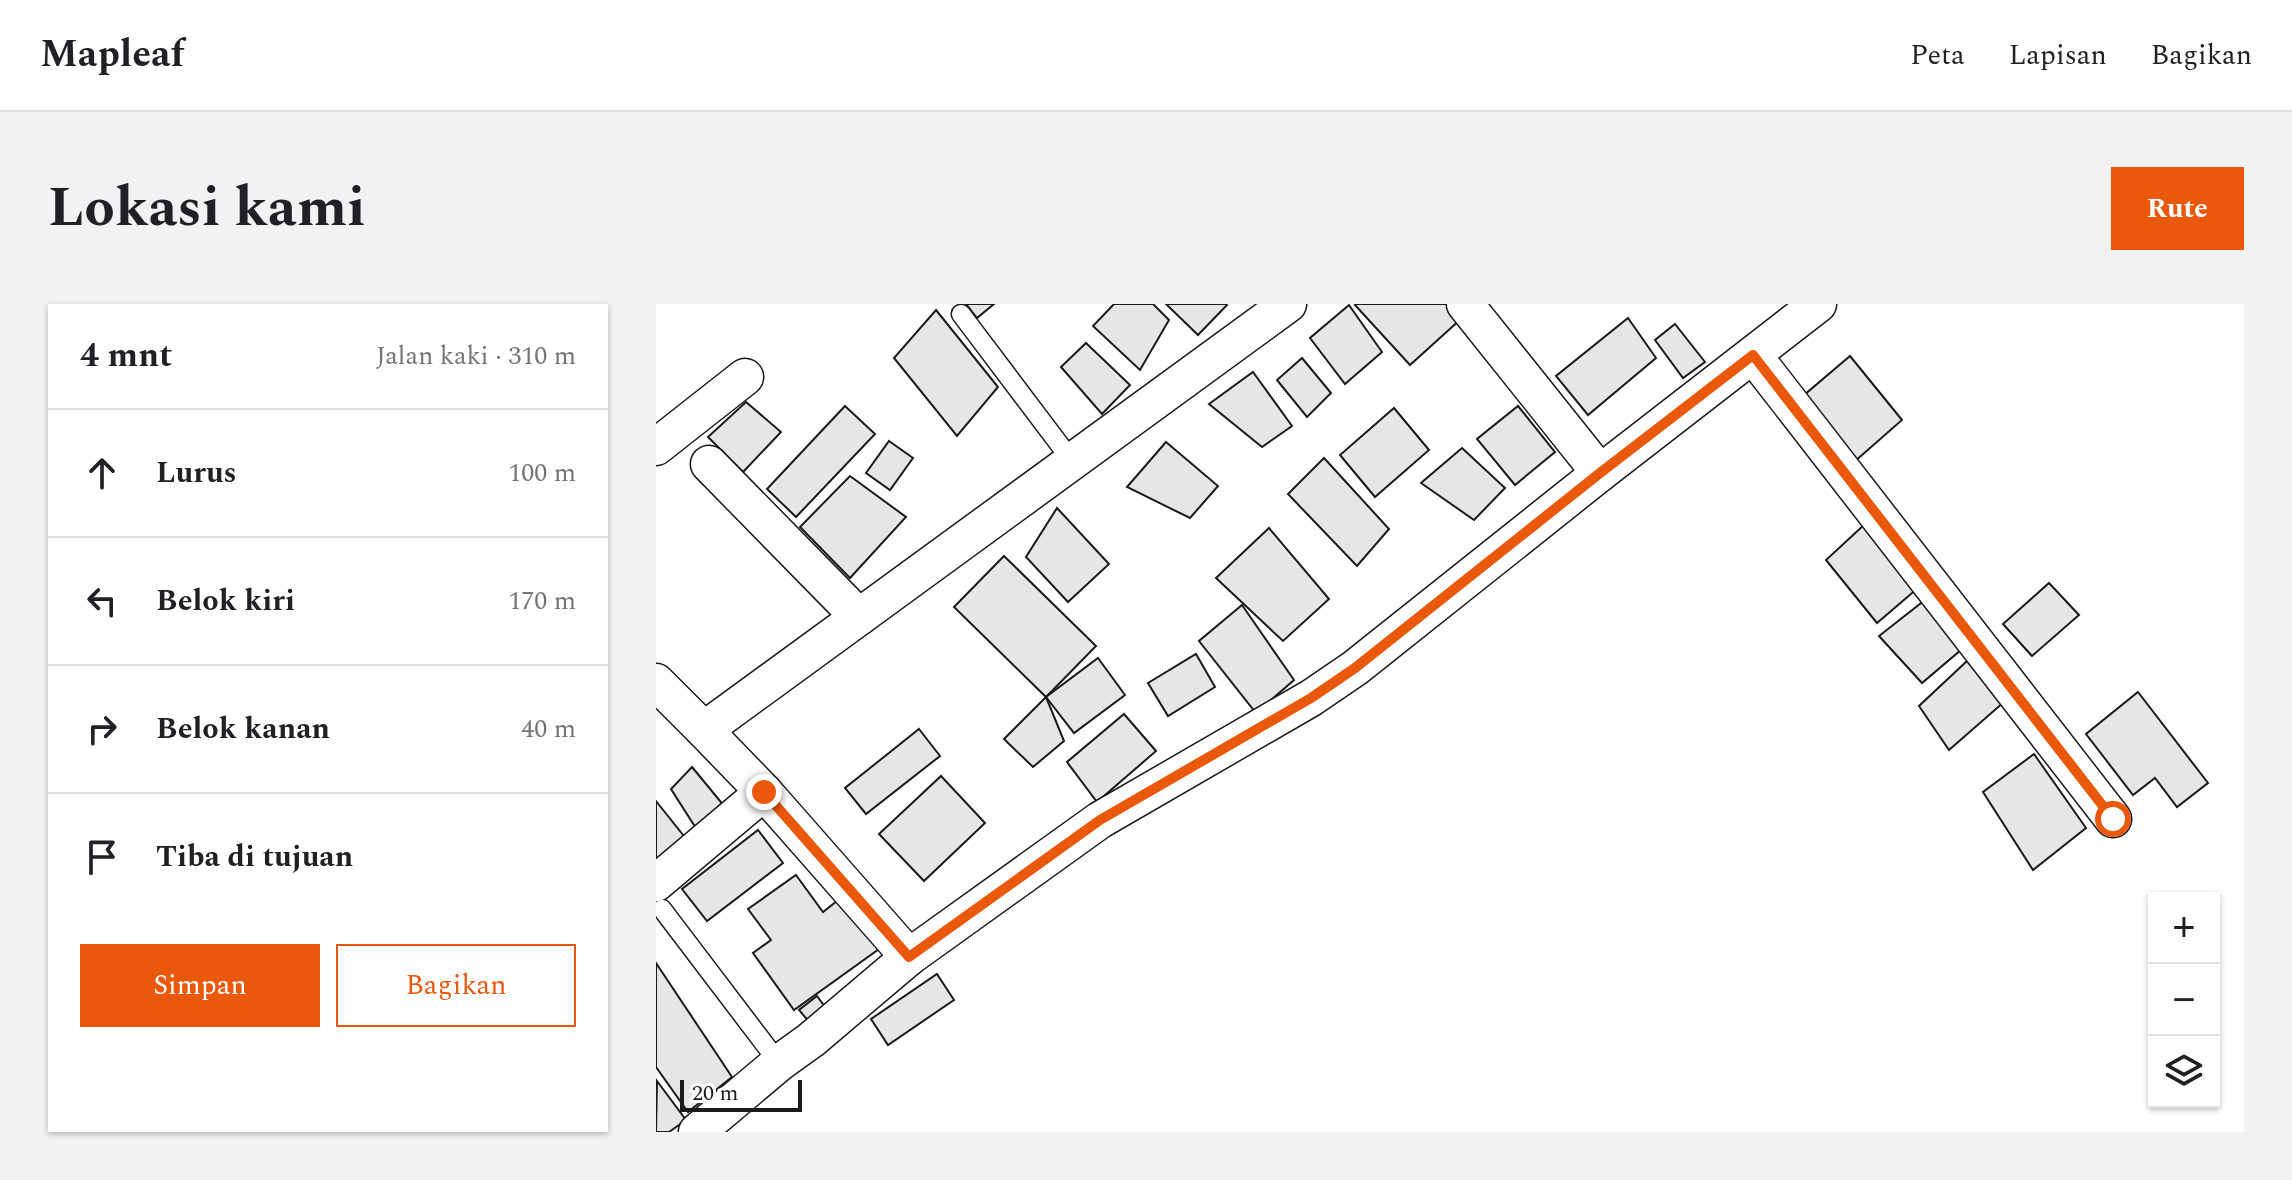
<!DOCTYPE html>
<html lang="id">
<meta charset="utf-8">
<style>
body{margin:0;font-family:Spectral,serif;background:#f2f2f2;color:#202124}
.controls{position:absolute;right:24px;bottom:24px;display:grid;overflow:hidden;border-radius:0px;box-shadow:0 2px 6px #0004}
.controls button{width:72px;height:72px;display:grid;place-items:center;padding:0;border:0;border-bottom:2px solid #e0e0e0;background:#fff;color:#202124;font:40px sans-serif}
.scale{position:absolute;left:24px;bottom:20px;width:122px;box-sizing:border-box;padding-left:8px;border:4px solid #1a1a1a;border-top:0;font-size:22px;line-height:28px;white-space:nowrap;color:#1a1a1a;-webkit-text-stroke:6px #fff;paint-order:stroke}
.stop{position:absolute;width:24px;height:24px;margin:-18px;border:6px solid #ea580c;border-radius:50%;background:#fff}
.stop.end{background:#ea580c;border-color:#fff;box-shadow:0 2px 8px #0008}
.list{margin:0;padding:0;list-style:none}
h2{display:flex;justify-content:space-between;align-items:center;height:104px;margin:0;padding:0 32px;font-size:34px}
h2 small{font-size:26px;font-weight:400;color:#757577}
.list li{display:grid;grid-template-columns:52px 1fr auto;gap:24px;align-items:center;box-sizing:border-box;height:128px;padding:0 32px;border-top:2px solid #e0e0e0}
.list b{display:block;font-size:30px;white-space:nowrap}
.list em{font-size:26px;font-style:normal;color:#757577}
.actions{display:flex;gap:16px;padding:24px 32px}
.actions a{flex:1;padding:18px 0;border:2px solid #ea580c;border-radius:0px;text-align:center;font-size:28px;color:#ea580c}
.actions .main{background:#ea580c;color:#fff}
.icon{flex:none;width:44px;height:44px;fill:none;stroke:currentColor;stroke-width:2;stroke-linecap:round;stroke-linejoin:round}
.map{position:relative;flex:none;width:1588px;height:828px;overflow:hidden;border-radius:0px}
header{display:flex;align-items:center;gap:48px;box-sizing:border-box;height:112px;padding:0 40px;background:#fff;border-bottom:2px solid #e0e0e0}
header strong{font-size:38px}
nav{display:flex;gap:44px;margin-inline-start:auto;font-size:28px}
.intro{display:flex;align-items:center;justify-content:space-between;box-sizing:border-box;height:192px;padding:0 48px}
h1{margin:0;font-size:56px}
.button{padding:20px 36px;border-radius:0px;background:#ea580c;color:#fff;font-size:28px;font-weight:700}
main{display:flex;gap:48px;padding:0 48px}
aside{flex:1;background:#fff;border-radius:0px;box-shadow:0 2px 6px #0004}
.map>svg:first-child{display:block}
</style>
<header>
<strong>Mapleaf</strong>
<nav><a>Peta</a><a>Lapisan</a><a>Bagikan</a></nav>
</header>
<div class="intro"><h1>Lokasi kami</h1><a class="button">Rute</a></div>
<main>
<aside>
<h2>4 mnt<small>Jalan kaki · 310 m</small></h2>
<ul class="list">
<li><svg class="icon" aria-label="ahead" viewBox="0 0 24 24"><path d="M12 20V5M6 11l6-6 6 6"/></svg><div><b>Lurus</b></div><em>100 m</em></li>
<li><svg class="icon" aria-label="left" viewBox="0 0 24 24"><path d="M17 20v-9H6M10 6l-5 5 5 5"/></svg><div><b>Belok kiri</b></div><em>170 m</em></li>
<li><svg class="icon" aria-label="right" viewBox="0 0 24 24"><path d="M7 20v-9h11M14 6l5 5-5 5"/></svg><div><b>Belok kanan</b></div><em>40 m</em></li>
<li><svg class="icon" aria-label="arrive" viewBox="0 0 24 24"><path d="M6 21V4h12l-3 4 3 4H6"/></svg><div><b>Tiba di tujuan</b></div></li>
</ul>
<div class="actions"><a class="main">Simpan</a><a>Bagikan</a></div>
</aside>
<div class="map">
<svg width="1588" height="828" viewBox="0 0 1588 828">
<rect width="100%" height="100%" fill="#fff"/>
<g fill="#e6e6e6" stroke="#1a1a1a" stroke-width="2">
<polygon points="310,0 338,0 321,14"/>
<polygon points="458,0 497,0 513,16 484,66 437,22"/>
<polygon points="510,0 570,0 571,1 542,31"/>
<polygon points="701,0 793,0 806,14 754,61 699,1"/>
<polygon points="693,1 726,48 689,80 654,34"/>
<polygon points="280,6 342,83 301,132 238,54"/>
<polygon points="972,14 1000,54 932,111 900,72"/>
<polygon points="1019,20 1049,58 1027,74 999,36"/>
<polygon points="430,39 474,81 446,110 405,63"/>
<polygon points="1194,52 1246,116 1198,158 1147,92"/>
<polygon points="646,54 675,89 651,113 621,76"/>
<polygon points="597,68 636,122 606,143 553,100"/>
<polygon points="90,98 125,128 87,168 52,133"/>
<polygon points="189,102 219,130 140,213 111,185"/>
<polygon points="862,102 899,148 859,181 821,135"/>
<polygon points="738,104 773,146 719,193 684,151"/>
<polygon points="233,137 257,154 234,186 210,169"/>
<polygon points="510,138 562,182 534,214 471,183"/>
<polygon points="806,144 849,184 818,216 765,179"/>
<polygon points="668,154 733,225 701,262 632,190"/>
<polygon points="194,172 250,213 194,274 144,223"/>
<polygon points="401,204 453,260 412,298 370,253"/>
<polygon points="1209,220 1262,284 1221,319 1170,256"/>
<polygon points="613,224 673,295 627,337 560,274"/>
<polygon points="348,252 440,342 390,393 298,303"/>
<polygon points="1393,279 1423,311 1376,352 1347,320"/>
<polygon points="1269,296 1306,345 1266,379 1223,332"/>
<polygon points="586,301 638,376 600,409 543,337"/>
<polygon points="540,350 559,383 512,412 492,379"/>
<polygon points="442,354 469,391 418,429 390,393"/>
<polygon points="1311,357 1348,398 1293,446 1263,402"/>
<polygon points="1482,388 1552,479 1521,503 1499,474 1477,491 1430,430"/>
<polygon points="390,393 408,437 377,463 348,435"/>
<polygon points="468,410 500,447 441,498 411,458"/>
<polygon points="263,425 284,452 210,510 189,484"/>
<polygon points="1378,450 1430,524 1377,566 1327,488"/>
<polygon points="36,463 69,503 43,529 15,485"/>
<polygon points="285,472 329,519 268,577 223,530"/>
<polygon points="0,497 35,541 0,569"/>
<polygon points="102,526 127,559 51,617 26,585"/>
<polygon points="140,571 167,608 186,593 223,645 138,706 97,649 115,636 92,605"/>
<polygon points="0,659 76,773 32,808 0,763"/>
<polygon points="281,670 298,696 232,741 215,715"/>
<polygon points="161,692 172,707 155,720 143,706"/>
<polygon points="1,777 30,816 13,828 0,828"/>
</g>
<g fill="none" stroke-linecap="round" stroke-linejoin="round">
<defs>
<g id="lane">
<polyline points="305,10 416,157"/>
<polyline points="6,605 123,759"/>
</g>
<g id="street">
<polyline points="809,0 944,169"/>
<polyline points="1097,51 1457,515"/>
<polyline points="0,143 89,73"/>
<polyline points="53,160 203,313"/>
<polyline points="0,378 48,426"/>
<polyline points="0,579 108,488"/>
<polyline points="253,653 108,488 48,426 632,0"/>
<polyline points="41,828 123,759 155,736 253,653 444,516 655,394 699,364 944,169 1162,0"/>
</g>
</defs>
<use href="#lane" stroke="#1a1a1a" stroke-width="21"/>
<use href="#street" stroke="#1a1a1a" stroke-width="39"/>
<use href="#lane" stroke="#fff" stroke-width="18"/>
<use href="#street" stroke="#fff" stroke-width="36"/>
</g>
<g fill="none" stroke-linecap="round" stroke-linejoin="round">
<polyline stroke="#ea580c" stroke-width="10" points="108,488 253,653 444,516 655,394 699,364 944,169 1097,51 1457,515"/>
</g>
</svg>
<div class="controls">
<button>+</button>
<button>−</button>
<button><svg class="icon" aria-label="layers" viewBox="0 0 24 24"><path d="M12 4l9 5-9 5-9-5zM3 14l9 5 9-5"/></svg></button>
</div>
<div class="scale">20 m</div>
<div class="stop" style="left:1457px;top:515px"></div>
<div class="stop end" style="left:108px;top:488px"></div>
</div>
</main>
